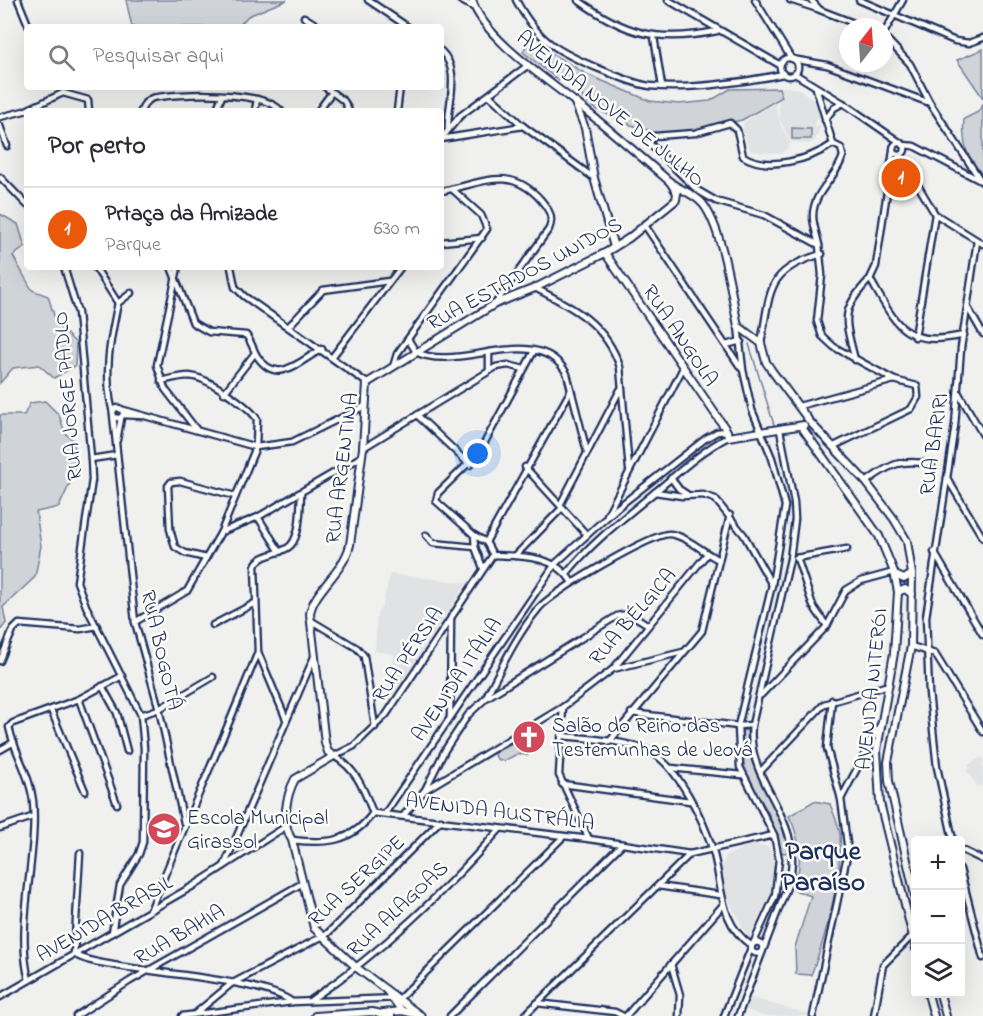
<!DOCTYPE html>
<html lang="pt">
<meta charset="utf-8">
<style>
body{margin:0;font-family:"Indie Flower",sans-serif;background:#f7f7f7;color:#2b2b33}
.controls{position:absolute;right:18px;bottom:18px;display:grid;overflow:hidden;border-radius:6px;box-shadow:0 6px 24px #0002}
.controls button{width:54px;height:54px;display:grid;place-items:center;padding:0;border:0;border-bottom:2px solid #e1e1e2;background:#fff;color:#2b2b33;font:30px sans-serif}
.compass{position:absolute;left:839px;top:18px;width:54px;height:54px;border-radius:50%;background:#fff;box-shadow:0 6px 24px #0002;rotate:17deg}
.you{position:absolute;left:478px;top:454px;width:21px;height:21px;margin:-15px;border:4px solid #fff;border-radius:50%;background:#1a73e8;box-shadow:0 0 0 9px #1a73e833}
.badge{display:grid;place-items:center;width:39px;height:39px;border-radius:50%;background:#ea580c;color:#fff;font-size:20px;font-weight:700}
.pin{position:absolute;translate:-50% -50%;border:3px solid #fff;box-shadow:0 2px 6px #0006}
.list{margin:0;padding:0;list-style:none}
h2{display:flex;justify-content:space-between;align-items:center;height:78px;margin:0;padding:0 24px;font-size:26px}
h2 small{font-size:20px;font-weight:400;color:#7c7c81}
.list li{display:grid;grid-template-columns:39px 1fr auto;gap:18px;align-items:center;box-sizing:border-box;height:84px;padding:0 24px;border-top:2px solid #e1e1e2}
.list b{display:block;font-size:22px;white-space:nowrap}
.list p{margin:0;font-size:20px;white-space:nowrap;color:#7c7c81}
.list em{font-size:20px;font-style:normal;color:#7c7c81}
.icon{flex:none;width:33px;height:33px;fill:none;stroke:currentColor;stroke-width:2;stroke-linecap:round;stroke-linejoin:round}
.map{position:relative;flex:none;width:983px;height:1016px;overflow:hidden}
.search{position:absolute;background:#fff;box-shadow:0 6px 24px #0002;left:24px;top:24px;width:420px;height:66px;display:flex;align-items:center;gap:15px;box-sizing:border-box;padding:0 21px;border-radius:6px;color:#7c7c81;font-size:22px}
.panel{position:absolute;background:#fff;box-shadow:0 6px 24px #0002;left:24px;top:108px;width:420px;height:162px;border-radius:6px}
.map>svg:first-child{display:block}
</style>
<div class="map">
<svg width="983" height="1016" viewBox="0 0 983 1016">
<rect width="100%" height="100%" fill="#f0f0ee"/>
<filter id="ink" filterUnits="userSpaceOnUse"><feTurbulence type="fractalNoise" baseFrequency=".0167" numOctaves="2"/><feDisplacementMap in="SourceGraphic" scale="12" xChannelSelector="R" yChannelSelector="G"/><feConvolveMatrix kernelMatrix="1 2 1 2 8 2 1 2 1" color-interpolation-filters="sRGB"/></filter>
<g filter="url(#ink)">
<g fill="#e0e2e3">
<polygon points="777,86 800,89 813,100 821,118 815,119 815,128 821,125 815,141 809,144 792,142 788,137 780,120"/>
<polygon points="775,103 781,126 791,144 781,154 750,151 743,130 744,122"/>
<polygon points="390,574 467,583 387,704 394,654 375,651 377,613 382,607"/>
<polygon points="983,757 983,784 978,787 966,770 970,768 968,765"/>
<polygon points="757,845 769,847 775,868 771,892 749,939 725,893 720,872 726,856 746,846"/>
<polygon points="751,998 808,1014 807,1016 763,1016 746,1010"/>
</g>
<g fill="#d0d3d8" stroke="#76819b" stroke-width="1.5">
<polygon points="126,0 287,0 248,16 238,27 132,27"/>
<path d="M 529,40 L 586,74 L 650,101 L 679,104 L 710,101 L 730,89 L 779,88 L 782,97 L 742,120 L 683,132 L 657,133 L 628,124 L 596,109 L 583,99 C 580,86 579,80 565,75 L 558,80 L 523,52 Z"/>
<polygon points="983,49 983,98 957,60"/>
<path d="M 983,104 L 983,175 C 966,164 962,138 964,119 L 978,112 Z"/>
<polygon points="792,128 811,129 811,139 792,139"/>
<polygon points="901,169 911,186 892,181 897,170"/>
<polygon points="0,214 18,224 25,247 13,256 32,290 48,296 57,325 76,343 75,366 54,378 39,365 13,368 0,383"/>
<polygon points="45,401 59,415 65,433 74,441 75,472 59,507 36,512 41,546 35,577 3,607 6,623 0,631 0,415 24,415 30,403"/>
<path d="M 747,730 C 747,769 766,781 778,813 C 783,825 785,838 788,851 L 785,853 L 781,852 L 768,812 L 744,772 L 742,731 Z"/>
<polygon points="523,737 530,744 528,755 517,754 504,761 497,759 494,753"/>
<path d="M 814,801 L 830,804 C 833,813 839,824 840,835 C 843,872 825,941 811,975 L 796,974 L 795,947 L 811,896 L 794,890 C 802,863 802,842 789,816 Z"/>
</g>
<g fill="none" stroke-linecap="round" stroke-linejoin="round">
<polyline stroke="#6f7b97" stroke-width="1.5" points="749,344 774,425"/>
<defs>
<g id="street">
<polyline points="18,0 29,27"/>
<polyline points="368,0 408,27"/>
<polyline points="460,0 475,8"/>
<path d="M 516,0 C 538,42 560,53 602,70 C 617,76 634,84 650,86 C 687,90 746,82 783,74"/>
<path d="M 578,0 C 626,35 659,43 717,31"/>
<polyline points="668,0 780,65"/>
<polyline points="755,0 791,58"/>
<polyline points="790,0 818,9"/>
<polyline points="811,0 820,10 864,27"/>
<polyline points="859,0 955,41 969,43 983,38"/>
<polyline points="304,17 320,27"/>
<polyline points="884,33 903,0"/>
<polyline points="884,36 910,64 930,103 981,181"/>
<polyline points="654,37 662,86"/>
<path d="M 441,51 C 462,71 447,104 448,129"/>
<circle cx="789" cy="67" r="9"/>
<polyline points="792,59 827,65 930,103"/>
<polyline points="795,74 843,103 901,143"/>
<polyline points="325,87 344,101 349,111"/>
<path d="M 816,88 L 833,144 L 841,148 L 843,156 C 837,178 813,191 813,216 C 813,225 817,235 819,245"/>
<polyline points="63,93 88,100 89,111"/>
<polyline points="490,96 523,126 594,178"/>
<path d="M 141,111 L 145,103 L 152,98 C 178,93 264,90 281,111"/>
<polyline points="216,111 222,96"/>
<polyline points="255,111 257,99"/>
<polyline points="318,111 332,92"/>
<polyline points="397,111 400,87"/>
<polyline points="0,117 24,111 63,93"/>
<polyline points="825,120 834,108 843,103"/>
<polyline points="0,126 7,146"/>
<polyline points="441,139 460,116 527,66"/>
<polyline points="441,139 523,126"/>
<circle cx="899" cy="149" r="6"/>
<path d="M 833,144 C 811,159 768,172 743,156 L 737,130 L 730,123 L 695,133 L 655,136 L 650,141 L 650,144 L 697,190 L 716,201 L 764,215 L 819,245 L 822,275 L 817,321 L 822,336 L 834,347 L 894,380"/>
<polyline points="903,145 914,146 981,181"/>
<path d="M 893,151 L 876,266 L 870,279 C 897,326 904,348 964,335"/>
<polyline points="900,155 935,214 983,244"/>
<polyline points="0,177 27,205"/>
<path d="M 441,191 C 482,184 509,164 541,200 C 549,210 554,217 549,229 L 495,304"/>
<polyline points="644,224 741,368"/>
<polyline points="441,242 482,238"/>
<polyline points="64,267 78,313 91,459 92,480 77,582 86,606 141,715 144,748 143,842 139,854 120,885 112,933"/>
<path d="M 95,267 L 118,303 C 110,340 103,375 113,413"/>
<path d="M 171,267 L 193,323 L 209,332 L 246,335 C 251,341 253,349 257,356 C 277,386 298,362 322,349"/>
<polyline points="178,267 157,365 165,389 196,429"/>
<polyline points="231,267 235,287 244,296 367,383"/>
<path d="M 535,288 C 573,307 606,324 620,367 L 629,469"/>
<polyline points="118,303 131,293"/>
<polyline points="968,308 983,334"/>
<polyline points="738,326 743,370 752,410 772,458 785,506 772,585 738,726 740,767 774,835 779,859 775,896 753,944"/>
<polyline points="288,327 323,290 389,281"/>
<polyline points="915,337 935,214"/>
<path d="M 408,339 L 416,352 C 458,374 538,320 567,374 L 587,452"/>
<path d="M 761,343 C 771,291 765,270 822,254"/>
<polyline points="726,345 741,341"/>
<path d="M 534,351 L 479,453 L 438,493 L 436,501 L 474,535 L 486,542 L 493,555 C 521,556 557,555 572,583"/>
<polyline points="333,356 401,267"/>
<path d="M 855,360 C 845,319 839,311 870,279"/>
<polyline points="393,367 397,354 487,229 481,215 452,189"/>
<polyline points="489,371 489,352"/>
<path d="M 161,381 C 170,379 180,376 189,376 C 207,377 248,405 257,419 L 256,447 L 221,532"/>
<polyline points="958,392 983,435"/>
<polyline points="224,393 255,353"/>
<polyline points="799,406 894,380 917,386 918,397 911,409 834,446"/>
<circle cx="118" cy="413" r="5"/>
<polyline points="120,409 256,447 292,442 365,406"/>
<polyline points="113,415 135,622 159,709 184,823"/>
<polyline points="123,415 143,416"/>
<polyline points="417,415 470,465"/>
<polyline points="117,440 121,418"/>
<polyline points="363,448 496,367 508,365 524,369"/>
<polyline points="91,459 117,455"/>
<polyline points="525,467 587,535"/>
<polyline points="671,478 679,489 688,495"/>
<polyline points="947,478 983,538"/>
<path d="M 866,482 C 892,463 900,459 932,464"/>
<polyline points="655,492 682,496 703,495 715,499 744,535 772,585"/>
<polyline points="560,505 620,390"/>
<polyline points="607,515 683,368"/>
<polyline points="258,517 280,552"/>
<polyline points="426,535 433,543 475,547"/>
<polyline points="474,535 475,547 483,568"/>
<polyline points="486,542 571,390"/>
<polyline points="934,552 983,635"/>
<polyline points="515,556 562,508"/>
<polyline points="206,558 185,553 175,547 170,529 168,486 171,482 180,481 235,496"/>
<polyline points="796,558 847,549"/>
<polyline points="797,558 813,606 827,626"/>
<path d="M 567,573 C 592,542 624,518 655,492 C 678,473 701,451 728,437"/>
<polyline points="310,620 357,648 364,656 375,727"/>
<polyline points="135,622 187,591 221,532 258,517 361,457"/>
<polyline points="213,625 255,603"/>
<polyline points="911,646 935,654 983,732"/>
<polyline points="0,661 13,630 19,624 80,629 97,626"/>
<polyline points="613,669 683,652"/>
<polyline points="102,686 117,713 127,751"/>
<path d="M 487,695 C 503,665 517,634 539,608 C 551,593 653,532 670,534 C 687,536 704,553 719,560"/>
<polyline points="761,695 827,626 846,590 861,581 894,572"/>
<polyline points="79,699 117,804"/>
<polyline points="563,707 559,775 589,839"/>
<polyline points="51,710 85,791"/>
<polyline points="631,713 738,726 752,725"/>
<polyline points="141,715 159,709 213,677"/>
<polyline points="450,717 451,617"/>
<path d="M 286,719 L 258,652 L 255,566 C 260,553 282,555 291,545 C 301,533 300,508 301,493"/>
<path d="M 563,736 C 591,739 623,740 649,751 C 677,764 705,823 713,851 C 723,885 718,923 752,946"/>
<polyline points="609,742 702,631 730,515"/>
<polyline points="0,750 14,742"/>
<polyline points="334,756 354,746 386,715 493,555"/>
<path d="M 334,756 C 357,769 364,790 373,813"/>
<polyline points="671,768 742,775"/>
<polyline points="760,772 824,704 889,685"/>
<polyline points="562,784 690,801"/>
<polyline points="425,790 563,707 613,669 707,554"/>
<polyline points="841,799 880,725"/>
<polyline points="386,812 555,564 617,508 705,439 717,432 727,431"/>
<polyline points="373,813 589,839 690,854 774,835"/>
<path d="M 404,815 L 425,790 L 445,750 L 468,715 L 486,698 L 617,616 C 629,612 638,618 648,625"/>
<polyline points="0,828 32,817"/>
<path d="M 292,840 C 326,844 351,843 373,813"/>
<polyline points="953,840 937,767 929,693 926,617 955,425 961,348 977,241"/>
<polyline points="960,849 983,860"/>
<path d="M 80,853 L 74,954 C 87,962 104,963 118,966 C 157,973 266,981 292,1002"/>
<polyline points="224,866 314,657"/>
<polyline points="960,869 983,958"/>
<polyline points="658,886 720,895"/>
<path d="M 151,909 C 185,823 224,738 258,652"/>
<circle cx="757" cy="948" r="5.5"/>
<polyline points="671,964 680,995 679,1016"/>
<path d="M 29,980 C 15,927 38,856 33,801 C 30,774 14,752 9,727 L 13,723 L 79,699 L 122,676"/>
<polyline points="0,997 193,886 285,827"/>
<path d="M 311,1000 C 385,949 440,896 500,829"/>
<polyline points="537,1003 615,1012 623,1016"/>
<polyline points="196,1013 231,984 327,934 441,820"/>
<polyline points="76,1016 130,981 301,884"/>
<polyline points="182,1016 292,1002 400,998 563,837"/>
<polyline points="450,1016 622,844"/>
<polyline points="524,1016 690,854"/>
<polyline points="626,1016 723,905"/>
<polyline points="724,1016 751,948"/>
<path d="M 738,1016 L 789,882 C 806,817 745,784 752,725 L 790,559 L 795,519 L 794,502 L 780,430"/>
<polyline points="813,1016 848,851 841,799 827,748 832,700"/>
<polyline points="874,1016 883,965 916,932"/>
</g>
<g id="secondary">
<path d="M 472,0 C 483,37 545,78 575,102 C 607,127 638,154 669,181 C 679,190 694,193 703,204 C 723,230 731,293 738,326 L 761,343 L 766,362 L 772,371 L 810,422 L 866,482 L 894,519 L 907,541 L 912,574 L 911,646 L 888,762 L 889,781 L 916,900"/>
<polyline points="575,103 585,128 594,178 614,247"/>
<polyline points="605,253 727,431 728,437 804,425"/>
<polyline points="801,426 879,536 894,572 898,592 894,653 877,750 880,803 916,949"/>
<polyline points="895,575 904,579 912,574"/>
<polyline points="898,592 905,589 912,594"/>
<polyline points="386,990 402,1011"/>
<polyline points="928,994 934,1016"/>
<polyline points="940,994 946,1016"/>
<polyline points="383,1013 402,1011 420,1015"/>
<polyline points="315,1016 372,1012 391,1016"/>
<path d="M 421,1016 L 357,968 L 314,928 L 292,840 C 281,823 286,796 295,779 L 334,756 L 328,752 L 325,743 L 310,614 C 313,591 343,573 350,545 L 363,448 L 367,383 L 495,304 L 535,288 L 605,253 L 629,238 L 676,200 L 677,193 L 670,182"/>
</g>
</defs>
<use href="#street" stroke="#1b2f5e" stroke-width="9"/>
<use href="#secondary" stroke="#1b2f5e" stroke-width="10"/>
<use href="#street" stroke="#fdfcf7" stroke-width="4.5"/>
<use href="#secondary" stroke="#fdfcf7" stroke-width="6"/>
</g>
</g>
<defs>
<symbol id="church-disc" viewBox="-11 -11 22 22"><circle r="9.5" fill="#d1495b" stroke="#fdfcf7"/><path d="M-1.2-6h2.4v3.5h3.3v2.4h-3.3V6h-2.4V-.1h-3.3v-2.4h3.3Z" fill="#fff"/></symbol>
<symbol id="school-disc" viewBox="-11 -11 22 22"><circle r="9.5" fill="#d1495b" stroke="#fdfcf7"/><path d="M0-5L7-2L0 1L-7-2ZM-4 1L0 2.5L4 1V4Q0 6-4 4Z" fill="#fff"/></symbol>
</defs>
<g fill-rule="evenodd">
<use href="#church-disc" x="510" y="718" width="38" height="38"/>
<use href="#school-disc" x="145" y="810" width="38" height="38"/>
</g>
<g text-anchor="middle" stroke-width="5" stroke-linejoin="round" paint-order="stroke">
<g font-size="21" fill="#1b2f5e" stroke="#fdfcf7">
<text transform="translate(611 108) rotate(39)" y="7">AVENIDA NOVE DE JULHO</text>
<text transform="translate(524 273) rotate(-28)" y="7">RUA ESTADOS UNIDOS</text>
<text transform="translate(681 335) rotate(56)" y="7">RUA ANGOLA</text>
<text transform="translate(67 396) rotate(-95)" y="7">RUA JORGE PADLO</text>
<text transform="translate(933 444) rotate(-82)" y="7">RUA BARIRI</text>
<text transform="translate(341 468) rotate(-83)" y="7">RUA ARGENTINA</text>
<text transform="translate(632 616) rotate(-49)" y="7">RUA BÉLGICA</text>
<text transform="translate(162 650) rotate(77)" y="7">RUA BOGOTÁ</text>
<text transform="translate(407 654) rotate(-56)" y="7">RUA PÉRSIA</text>
<text transform="translate(456 679) rotate(-56)" y="7">AVENIDA ITÁLIA</text>
<text transform="translate(871 689) rotate(-84)" y="7">AVENIDA NITERÓI</text>
<text transform="translate(500 811) rotate(7)" y="7">AVENIDA AUSTRÁLIA</text>
<text transform="translate(356 880) rotate(-43)" y="7">RUA SERGIPE</text>
<text transform="translate(397 908) rotate(-43)" y="7">RUA ALAGOAS</text>
<text transform="translate(104 918) rotate(-30)" y="7">AVENIDA BRASIL</text>
<text transform="translate(179 934) rotate(-30)" y="7">RUA BAHIA</text>
</g>
<g font-size="21" fill="#1b2f5e" stroke="#fdfcf7" text-anchor="start">
<text x="552" y="732">Salão do Reino das<tspan x="552" dy="24">Testemunhas de Jeová</tspan></text>
<text x="187" y="824">Escola Municipal<tspan x="187" dy="24">Girassol</tspan></text>
</g>
<g font-size="27" font-weight="bold" fill="#1b2f5e" stroke="#fdfcf7">
<text x="823" y="859">Parque<tspan x="823" dy="31">Paraíso</tspan></text>
</g>
</g>
</svg>
<div class="controls">
<button>+</button>
<button>−</button>
<button><svg class="icon" aria-label="layers" viewBox="0 0 24 24"><path d="M12 4l9 5-9 5-9-5zM3 14l9 5 9-5"/></svg></button>
</div>
<svg class="compass" viewBox="-18 -18 36 36"><path d="M0-13l5 13h-10z" fill="#e53935"/><path d="M0 13l5-13h-10z" fill="#7c7c81"/></svg>
<div class="you"></div>
<div class="pin badge" style="left:901px;top:178px">1</div>
<div class="search"><svg class="icon" aria-label="search" viewBox="0 0 24 24"><circle cx="10" cy="10" r="6"/><path d="M15 15l6 6"/></svg>Pesquisar aqui</div>
<section class="panel">
<h2>Por perto<small></small></h2>
<ul class="list">
<li><span class="badge">1</span><div><b>Prtaça da Amizade</b><p>Parque</p></div><em>630 m</em></li>
</ul>
</section>
</div>
